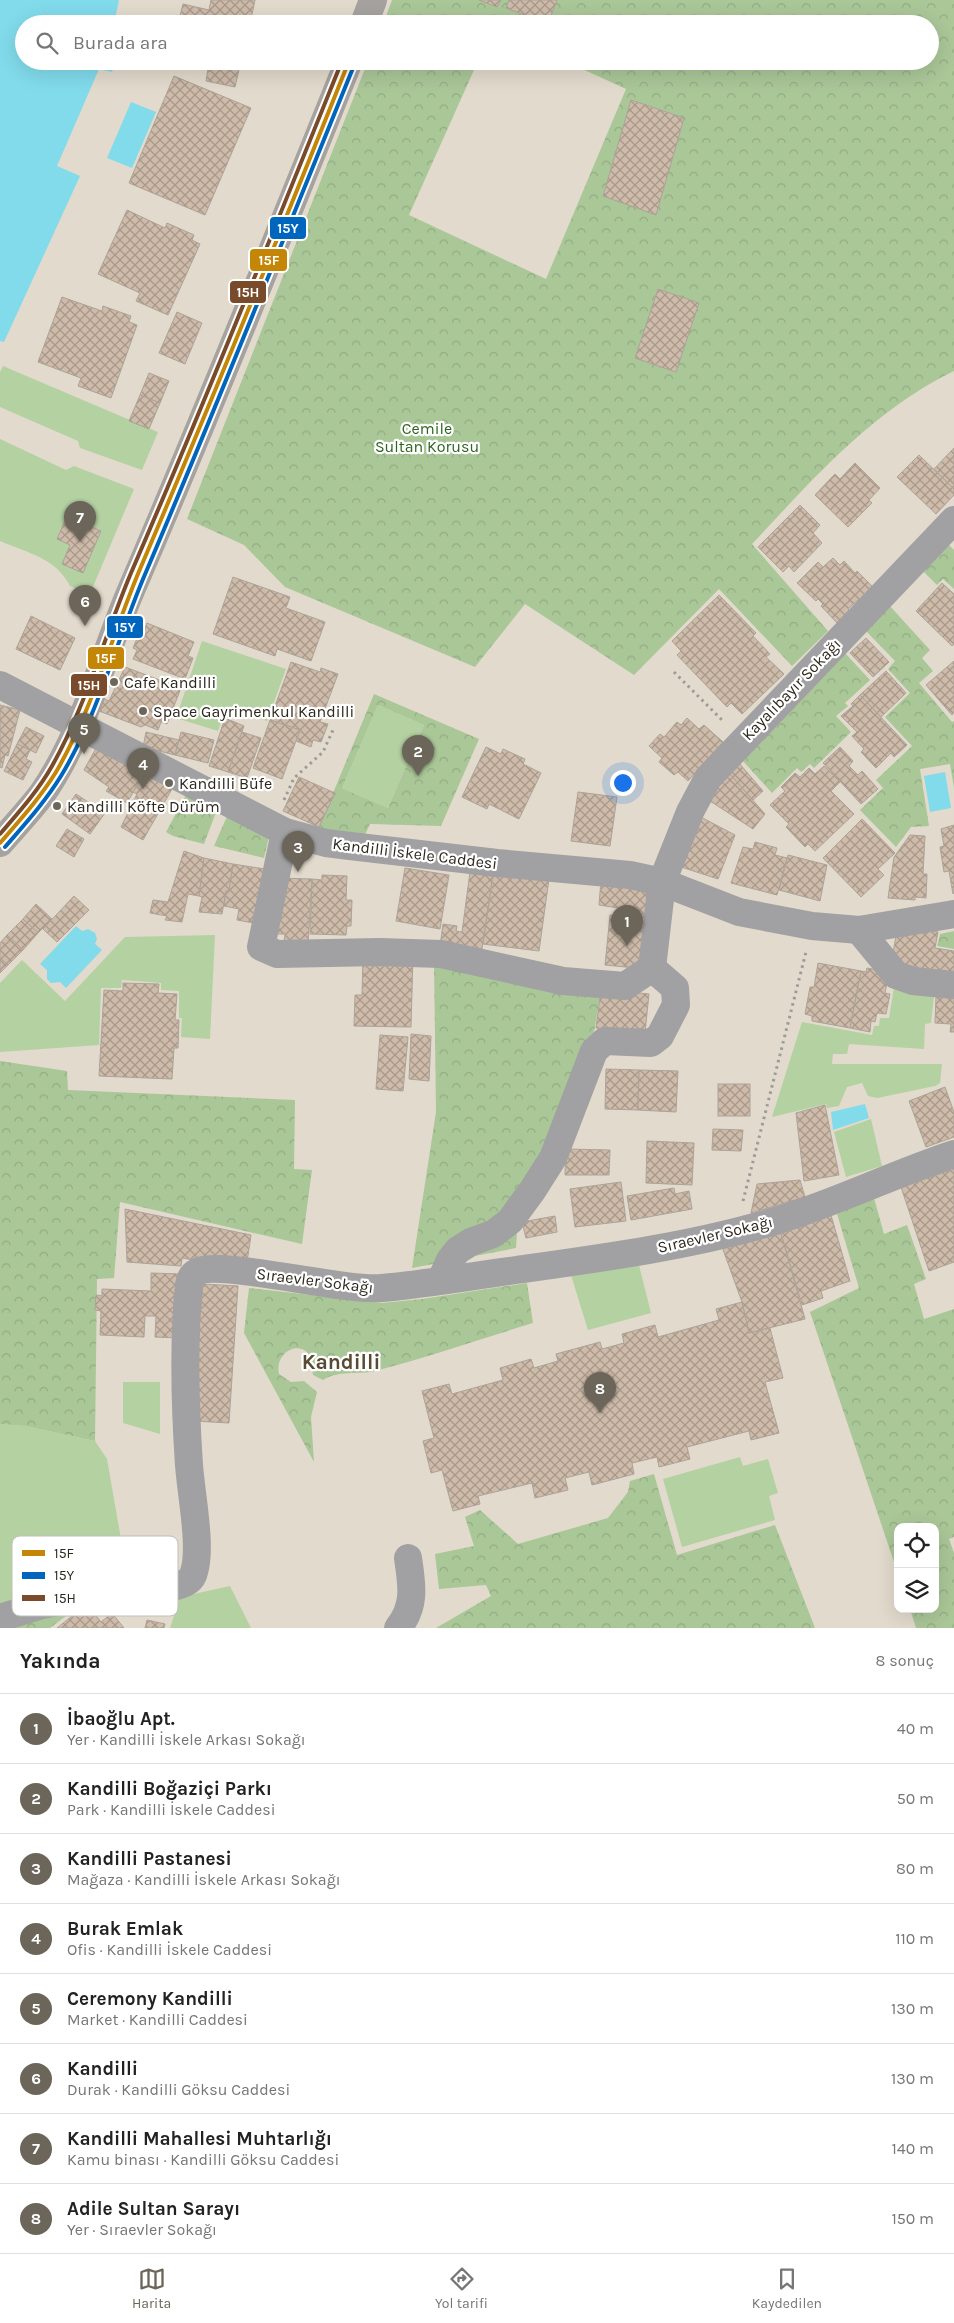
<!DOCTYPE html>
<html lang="tr">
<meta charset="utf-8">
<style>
body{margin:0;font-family:Karla,sans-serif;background:#f6f6f6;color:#222}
.controls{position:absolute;right:15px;bottom:15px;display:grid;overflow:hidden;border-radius:10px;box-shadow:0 5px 20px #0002}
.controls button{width:45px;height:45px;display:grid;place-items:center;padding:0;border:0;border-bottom:1px solid #e0e0e0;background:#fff;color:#222;font:25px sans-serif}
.you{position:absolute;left:622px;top:782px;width:18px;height:18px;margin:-12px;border:4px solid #fff;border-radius:50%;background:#1a73e8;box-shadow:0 0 0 8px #1a73e833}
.badge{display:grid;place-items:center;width:32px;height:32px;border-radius:50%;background:#6c665a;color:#fff;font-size:16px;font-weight:700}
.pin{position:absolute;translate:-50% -41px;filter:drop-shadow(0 1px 2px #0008)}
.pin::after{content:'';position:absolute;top:26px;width:18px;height:15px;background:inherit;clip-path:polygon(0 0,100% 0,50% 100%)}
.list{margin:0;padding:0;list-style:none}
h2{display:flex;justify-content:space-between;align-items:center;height:65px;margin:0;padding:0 20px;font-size:21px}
h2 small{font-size:16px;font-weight:400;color:#767676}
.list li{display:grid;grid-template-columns:32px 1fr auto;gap:15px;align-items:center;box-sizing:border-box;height:70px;padding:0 20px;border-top:1px solid #e0e0e0}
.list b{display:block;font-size:19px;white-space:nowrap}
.list p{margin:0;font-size:16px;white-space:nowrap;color:#767676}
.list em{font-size:16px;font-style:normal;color:#767676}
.icon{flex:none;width:28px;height:28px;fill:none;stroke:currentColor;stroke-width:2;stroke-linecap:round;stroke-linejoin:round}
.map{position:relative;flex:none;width:954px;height:1628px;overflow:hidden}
.search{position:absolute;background:#fff;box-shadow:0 5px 20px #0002;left:15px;right:15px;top:15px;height:55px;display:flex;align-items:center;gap:12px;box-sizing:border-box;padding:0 18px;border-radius:28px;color:#767676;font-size:19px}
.sheet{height:625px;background:#fff}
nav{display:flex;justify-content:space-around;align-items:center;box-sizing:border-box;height:70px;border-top:1px solid #e0e0e0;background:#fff;font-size:14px;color:#767676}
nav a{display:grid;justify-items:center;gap:2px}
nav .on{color:#6c665a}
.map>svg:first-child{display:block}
</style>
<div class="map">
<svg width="954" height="1628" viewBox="0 0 954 1628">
<defs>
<pattern id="forest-crowns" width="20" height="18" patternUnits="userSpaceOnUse" patternTransform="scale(1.25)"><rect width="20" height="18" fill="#aac798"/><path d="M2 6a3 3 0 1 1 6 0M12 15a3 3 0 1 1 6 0" fill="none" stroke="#93ab83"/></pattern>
<pattern id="building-cross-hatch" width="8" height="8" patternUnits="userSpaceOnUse" patternTransform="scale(1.25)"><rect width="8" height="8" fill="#cebbaa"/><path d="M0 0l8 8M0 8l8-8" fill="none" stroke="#a8988a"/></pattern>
</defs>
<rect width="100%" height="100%" fill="#e2dacc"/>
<g fill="#b4d1a2">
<polygon points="3,366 158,432 142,470 80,448 78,441 0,407 0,372"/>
<path d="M 0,439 L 66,470 L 74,466 L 134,489 L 90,594 L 70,586 C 56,558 28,553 0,541 Z"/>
<polygon points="202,641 286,669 267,721 226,707 218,731 176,718"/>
<polygon points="378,705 424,725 388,808 342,788"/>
<polygon points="215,935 210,1039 181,1037 182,1018 179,1018 179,991 161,990 161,983 122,980 121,988 101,988 99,1045 0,1052 0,983 22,960 65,1001 125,937"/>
<polygon points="895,981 935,988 931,1023 925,1024 924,1049 849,1044 847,1054 833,1054 832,1064 942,1064 940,1083 935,1086 877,1098 868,1096 862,1083 847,1087 839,1106 827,1108 826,1104 772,1117 802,1022 872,1035 874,1026 879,1026 880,1018 889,1018"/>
<polygon points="871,1119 882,1166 846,1177 834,1132"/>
<polygon points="638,1261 651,1313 588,1330 571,1275"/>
<polygon points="123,1382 160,1382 160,1434 123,1423"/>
<polygon points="0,1424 25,1426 95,1441 107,1459 122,1545 125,1579 0,1610"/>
<polygon points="740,1457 743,1466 768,1459 778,1493 769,1496 775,1520 682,1547 663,1479"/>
<polygon points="230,1586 251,1628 170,1628 180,1597"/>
</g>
<g fill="url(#forest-crowns)" fill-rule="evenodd">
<path d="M 392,0 L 954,0 L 954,371 C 873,410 813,479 752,544 L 828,631 L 792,666 L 719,589 L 634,675 L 525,604 L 475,667 L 285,587 L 244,545 L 187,519 L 368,61 L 478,61 L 409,215 L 546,279 L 626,89 L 565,61 L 930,61 L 930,24 L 383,24 Z"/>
<polygon points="948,544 954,550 954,589 943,579 937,585 923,571"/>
<polygon points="889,605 930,650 922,658 933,671 919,683 952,722 954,721 954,788 950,764 920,769 929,826 911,827 896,847 860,810 883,788 876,780 912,746 885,717 910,693 888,669 895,661 865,630"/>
<polygon points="844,652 870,680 845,703 848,706 836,716 851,732 814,768 810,764 801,772 797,768 772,793 742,760 781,722 783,715"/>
<path d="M 374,694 L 479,739 L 441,826 L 370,824 L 362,841 L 319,827 ZM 378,705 L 424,725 L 388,808 L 342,788 Z"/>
<polygon points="187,793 218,807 204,844 173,836 166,832"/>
<polygon points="228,814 270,832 264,858 214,846"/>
<polygon points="954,931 954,949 937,946 940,934"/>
<polygon points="434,962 601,989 594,1033 563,1109 519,1200 516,1248 412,1268 436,1112"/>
<polygon points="0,1061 67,1071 68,1090 295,1100 294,1169 312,1170 302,1244 120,1202 114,1278 97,1279 95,1441 25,1426 0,1424"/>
<polygon points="874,1198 884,1234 907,1225 926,1279 914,1284 924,1319 954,1309 954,1537 949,1539 954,1553 954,1628 916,1628 910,1609 935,1609 935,1527 898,1527 898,1574 810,1312 859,1288 837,1214"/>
<path d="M 527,1283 L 533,1323 C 481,1339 428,1357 375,1371 C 358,1375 338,1370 323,1380 L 313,1375 C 312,1370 313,1364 311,1359 C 304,1338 274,1350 279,1374 L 291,1382 L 304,1381 L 317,1392 L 311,1417 L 314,1462 L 244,1333 L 249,1288 L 382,1303 L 422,1299 Z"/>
<polygon points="654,1474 677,1555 775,1525 815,1628 436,1628 491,1596 486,1585 439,1589 435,1554 474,1546 465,1517 480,1510 518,1544 608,1518 628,1492 630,1481"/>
<polygon points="74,1610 50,1628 0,1628"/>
</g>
<g fill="#81dbeb">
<polygon points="0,0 119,0 114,24 24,24 24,61 116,61 112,72 99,69 57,166 80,176 4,342 0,341"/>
<polygon points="131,102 156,112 132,168 107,158"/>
<polygon points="945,772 951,808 930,812 924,776"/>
<polygon points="76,926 82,931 88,929 95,933 97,939 95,944 102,950 66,988 60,982 51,983 47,979 47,970 40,964"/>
<polygon points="865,1104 869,1118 833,1130 831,1112"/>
</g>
<g fill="url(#building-cross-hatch)" stroke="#aca399">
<polygon points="211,0 255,0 250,24 178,24 183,4 209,10"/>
<polygon points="479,0 501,0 497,7"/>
<polygon points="509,0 557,0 548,24 506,8"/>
<polygon points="176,61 241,61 235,87 206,81 208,68"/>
<polygon points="174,76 251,108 205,215 129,183"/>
<polygon points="631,100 684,118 656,215 603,196"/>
<polygon points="127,210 165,228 167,223 194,235 192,240 200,244 168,315 136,301 140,293 98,274"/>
<polygon points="658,289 699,303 676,372 635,358"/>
<polygon points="62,297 102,311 103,306 131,316 129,322 137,325 111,398 78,386 81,378 38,362"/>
<polygon points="177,312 202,323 185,364 159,353"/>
<polygon points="149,373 169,381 160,403 140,395"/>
<polygon points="140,395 160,403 149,429 129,421"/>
<polygon points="954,448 954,489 934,469"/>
<polygon points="919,455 954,489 954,495 936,514 897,477"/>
<polygon points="855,463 880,488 869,500 872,503 848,527 815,495 835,474 840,479"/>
<polygon points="800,505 820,525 813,533 822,543 794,572 789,566 783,572 758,547"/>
<polygon points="67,516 101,531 83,573 62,564 70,545 57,539"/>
<polygon points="833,558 840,565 844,561 855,573 857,571 874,588 860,602 858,600 848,609 851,611 838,624 821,606 823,604 818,599 816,601 797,583 818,562 823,567"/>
<polygon points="233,577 290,597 286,608 325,622 311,661 277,649 275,656 213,634"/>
<polygon points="942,583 954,594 954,644 952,646 916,611"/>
<polygon points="719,595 756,633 753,636 770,654 766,657 784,674 742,714 731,703 727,707 677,655 681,651 672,641"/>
<polygon points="31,616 75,638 60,670 16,649"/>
<polygon points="147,623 194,642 188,656 193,658 185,679 133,659 137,650 133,648 141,629 144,631"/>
<polygon points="866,638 889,662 873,677 850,653"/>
<polygon points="954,661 954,712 952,715 926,685"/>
<polygon points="291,662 320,672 321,668 338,674 320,722 328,724 321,742 313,740 311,747 296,741 300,730 270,720"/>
<polygon points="125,667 181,688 167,724 161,722 158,730 145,725 141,727 99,711 104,699 109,701"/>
<polygon points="886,671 906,693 881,717 860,695"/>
<polygon points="860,695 907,745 894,757 891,753 876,768 861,752 864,749 852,736 857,732 841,716 853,706 851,704"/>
<polygon points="0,705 20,710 8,756 5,755 2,768 0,767"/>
<polygon points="225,718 244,726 228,772 209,766"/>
<polygon points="687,718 699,729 704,725 723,742 688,781 678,772 674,775 659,762 662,758 649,746 660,734 664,737 677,722 681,725"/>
<polygon points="270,720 300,730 282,779 253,768"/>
<polygon points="26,727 44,736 36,753 17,744"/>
<polygon points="146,732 179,740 175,755 143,747"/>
<polygon points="181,732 214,740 208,763 175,755"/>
<polygon points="242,732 261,738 247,778 228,772"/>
<polygon points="100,741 147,768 127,803 106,791 109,787 84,770"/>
<polygon points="17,744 30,750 26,759 32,762 23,780 4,771"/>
<polygon points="486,747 501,754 503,749 525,759 523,764 541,773 519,819 489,804 487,809 462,797"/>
<polygon points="840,747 853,761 849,766 858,775 862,771 878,789 861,804 823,763"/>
<polygon points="739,763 763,791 753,800 728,772"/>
<polygon points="824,766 840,782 831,791 854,814 815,851 808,844 805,847 786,827 789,824 770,805 785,791 781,787 795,773 800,777 809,768 815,774"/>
<polygon points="147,768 176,782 143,840 121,827 137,794 133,792"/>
<polygon points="728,772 765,814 753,829 707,799"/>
<polygon points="299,777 335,793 319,827 283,811"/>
<polygon points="578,792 617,797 610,846 571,841"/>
<polygon points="76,794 105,813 90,834 62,814"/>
<polygon points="699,816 735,835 718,879 678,866"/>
<polygon points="862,819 895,853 878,869 884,875 861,897 823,858"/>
<polygon points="954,825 954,893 953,894 949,871 944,872 940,847 944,846 941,829"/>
<polygon points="67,829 84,839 74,857 56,846"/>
<polygon points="910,835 925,836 923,874 927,874 926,898 915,897 915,900 888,898 894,857"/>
<polygon points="755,842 777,848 775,855 787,858 777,895 731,883 743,847 753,849"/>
<polygon points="184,851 204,858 199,896 188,894 182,922 165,920 167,916 150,913 153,900 168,902"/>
<polygon points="788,855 827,865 820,901 779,890"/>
<polygon points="204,858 233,864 229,891 226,891 222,914 199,912 202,897 199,896"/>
<polygon points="233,864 271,870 259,924 237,920 239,909 224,906 226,891 229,891"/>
<polygon points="405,868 449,875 440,929 396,921"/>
<polygon points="470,872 493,875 481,955 440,946 443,924 457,926 456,931 462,932"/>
<polygon points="322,875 347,876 346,900 352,900 351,926 347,926 346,935 310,934 312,879 322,880"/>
<polygon points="493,875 549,879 539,951 483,944"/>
<polygon points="280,878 312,879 308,944 284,943 285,934 277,934"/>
<polygon points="601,880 655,885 651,915 618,912 618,908 599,905"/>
<polygon points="74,896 89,910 57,942 43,929"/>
<polygon points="36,904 52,919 38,933 23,919"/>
<polygon points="618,912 651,915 646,969 605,965 610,915 617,916"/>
<polygon points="23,919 38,933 23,950 7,935"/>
<polygon points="897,929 919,929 938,932 935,948 954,951 954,972 894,968 896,953 893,953"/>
<polygon points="7,935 23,950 8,965 0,958 0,943"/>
<polygon points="363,956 413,957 411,1027 354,1026 355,995 362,995"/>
<polygon points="0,958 8,965 0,973"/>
<polygon points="818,963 861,971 850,1028 812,1021 812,1016 805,1014 810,987 814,987"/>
<polygon points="867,968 889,972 885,993 890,994 886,1014 877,1013 875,1022 871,1021 870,1032 850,1028 861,971 866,972"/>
<polygon points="123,983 159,984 158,993 177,994 175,1020 179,1020 178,1048 174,1048 172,1079 99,1076 104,990 123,991"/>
<polygon points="601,989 649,994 645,1033 596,1028"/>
<polygon points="954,991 954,1032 950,1032 951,1024 935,1023 936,996"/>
<polygon points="411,1034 431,1036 429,1081 409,1079"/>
<polygon points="380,1035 408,1037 403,1091 376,1089"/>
<polygon points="606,1069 639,1070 638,1110 605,1109"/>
<polygon points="639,1070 678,1071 676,1112 638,1110"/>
<rect x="718" y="1084" width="32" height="32"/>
<polygon points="945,1087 954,1112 954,1137 926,1147 909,1101"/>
<polygon points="825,1105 839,1175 804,1181 796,1113"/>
<polygon points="713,1129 743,1130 741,1151 712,1150"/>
<polygon points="647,1141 694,1143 692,1185 646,1183"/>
<polygon points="566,1149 610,1150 609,1175 565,1175"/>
<polygon points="954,1169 954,1262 929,1271 901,1187"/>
<polygon points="800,1180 805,1197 751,1213 757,1184"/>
<polygon points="621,1182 626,1221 575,1227 570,1189"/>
<polygon points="674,1188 675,1194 689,1191 692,1209 631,1220 627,1196"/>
<polygon points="125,1209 251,1235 246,1269 182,1258 181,1266 127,1262"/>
<polygon points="831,1215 850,1281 821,1291 823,1298 802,1305 780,1230"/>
<polygon points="555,1216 557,1232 526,1238 522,1222"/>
<polygon points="780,1230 805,1319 749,1333 742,1302 721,1244"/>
<polygon points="151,1273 181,1274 178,1338 155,1337 156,1316 145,1316 144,1337 100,1335 101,1311 95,1310 96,1295 102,1296 102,1289 151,1291"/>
<polygon points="203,1284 238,1286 229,1423 194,1421 197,1308 201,1308"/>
<polygon points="742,1302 749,1333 770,1328 783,1378 765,1382 779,1433 751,1440 749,1431 687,1447 690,1459 659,1467 657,1457 632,1463 634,1474 592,1485 589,1472 565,1478 568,1490 535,1498 532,1483 478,1496 480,1504 453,1511 442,1470 431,1473 423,1441 434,1438 422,1391 449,1384 452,1394 503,1380 500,1368 531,1359 534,1368 558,1361 556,1354 600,1342 602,1349 624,1343 622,1334 655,1325 658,1337 719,1320 716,1309"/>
<polygon points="87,1604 101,1622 112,1613 124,1628 57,1628"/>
<polygon points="147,1620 165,1624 164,1628 145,1628"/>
</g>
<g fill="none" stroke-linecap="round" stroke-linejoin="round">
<g stroke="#9d9b98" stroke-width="3" stroke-dasharray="2.5 4" stroke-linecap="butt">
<polyline points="674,672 724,722"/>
<polyline points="284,800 294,778 323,752 333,730"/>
<polyline points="743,1201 806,952"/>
</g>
<g stroke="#a1a0a2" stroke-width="28">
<polyline points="0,685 285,832 326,843 350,846 497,863 630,875 662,882 739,912 812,926 859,930 954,914"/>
<polyline points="285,832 261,947 277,954 380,952 441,954 563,981 625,986 652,968 662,882 690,812 708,778 954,520"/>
<polyline points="859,930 896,975 913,981 954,985"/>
<polyline points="441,1280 450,1260 458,1250 471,1242 493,1234 510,1221 532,1191 553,1158 594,1051 605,1041 651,1043 660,1036 676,1005 675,988 652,968"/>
<path d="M 0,1618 L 42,1605 L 87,1596 L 177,1586 C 185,1583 192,1581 194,1572 C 202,1547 191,1494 189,1465 C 185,1406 183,1344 189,1285 C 190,1280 191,1275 197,1272 C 219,1259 344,1292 382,1288 C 427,1284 472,1276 516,1270 C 602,1258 692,1246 775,1221 C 836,1203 893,1174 954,1154"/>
<path d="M 398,1628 C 416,1606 412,1585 408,1558"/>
</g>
<g stroke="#a5a29f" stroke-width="28">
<polyline points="364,24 373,0"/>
<path d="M 0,843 C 14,827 29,811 42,794 C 84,734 103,655 132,588 C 207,414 278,237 349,61"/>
</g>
<defs>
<path id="bus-1" d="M 0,843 C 20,820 40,798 56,772 C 93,709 112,635 140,569 C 212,400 281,231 349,61"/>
<path id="bus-2" d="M 5,847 C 25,824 45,802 61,776 C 99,713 117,639 146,572 C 218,403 286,233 355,63"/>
<path id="bus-3" d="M 0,834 C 19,812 38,791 52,766 C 86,706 104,637 131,573 C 204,404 273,232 342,61"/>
</defs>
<use href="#bus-1" stroke="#fff" stroke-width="8"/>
<use href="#bus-2" stroke="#fff" stroke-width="8"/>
<use href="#bus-3" stroke="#fff" stroke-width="8"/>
<use href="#bus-1" stroke="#c48607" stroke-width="4"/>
<use href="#bus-2" stroke="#0065bd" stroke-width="4"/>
<use href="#bus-3" stroke="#7a4b2a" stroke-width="4"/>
</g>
<g fill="#6c665a" stroke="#fff" stroke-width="2">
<circle cx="114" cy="682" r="5"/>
<circle cx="143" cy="711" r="5"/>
<circle cx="169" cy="783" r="5"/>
<circle cx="57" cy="806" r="5"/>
</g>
<g text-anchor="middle" stroke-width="4.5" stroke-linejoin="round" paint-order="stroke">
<g font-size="16" fill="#2d661f" stroke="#fff">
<text x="427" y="434">Cemile<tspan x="427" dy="18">Sultan Korusu</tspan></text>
</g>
<g font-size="16" fill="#2d281d" stroke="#fff" text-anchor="start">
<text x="124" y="688">Cafe Kandilli</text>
<text x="153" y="717">Space Gayrimenkul Kandilli</text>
<text x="179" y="789">Kandilli Büfe</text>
<text x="67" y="812">Kandilli Köfte Dürüm</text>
</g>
<g font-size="16" fill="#2d281d" stroke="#fff">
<text transform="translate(791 689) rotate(-46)" y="6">Kayalıbayır Sokağı</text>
<text transform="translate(415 853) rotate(7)" y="6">Kandilli İskele Caddesi</text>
<text transform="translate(715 1234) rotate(-13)" y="6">Sıraevler Sokağı</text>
<text transform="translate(315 1280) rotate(7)" y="6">Sıraevler Sokağı</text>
</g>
<g font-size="21" font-weight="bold" fill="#574b33" stroke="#fff">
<text x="341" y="1369">Kandilli</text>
</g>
</g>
<rect x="12" y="1536" width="166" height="80" rx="8" fill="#fff" stroke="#c0bebb" stroke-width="1"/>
<rect x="22" y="1550" width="23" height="6" fill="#c48607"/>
<rect x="22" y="1572" width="23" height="7" fill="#0065bd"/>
<rect x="22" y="1595" width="23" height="6" fill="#7a4b2a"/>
<g font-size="14" fill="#2d281d">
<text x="54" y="1558">15F</text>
<text x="54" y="1580">15Y</text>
<text x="54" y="1603">15H</text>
</g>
<g stroke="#fff" stroke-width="2">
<rect x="269" y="216" width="38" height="24" rx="5" fill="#0065bd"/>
<rect x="249" y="248" width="39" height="24" rx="5" fill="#c48607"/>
<rect x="229" y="280" width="38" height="24" rx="5" fill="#7a4b2a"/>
<rect x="106" y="615" width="38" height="24" rx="5" fill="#0065bd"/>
<rect x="87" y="646" width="38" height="24" rx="5" fill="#c48607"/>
<rect x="70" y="673" width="38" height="24" rx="5" fill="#7a4b2a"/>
</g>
<g font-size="14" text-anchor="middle" font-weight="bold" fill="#fff">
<text x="288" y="233">15Y</text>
<text x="269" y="265">15F</text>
<text x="248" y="297">15H</text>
<text x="125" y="632">15Y</text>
<text x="106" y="663">15F</text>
<text x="89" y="690">15H</text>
</g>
</svg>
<div class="controls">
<button><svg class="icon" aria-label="locate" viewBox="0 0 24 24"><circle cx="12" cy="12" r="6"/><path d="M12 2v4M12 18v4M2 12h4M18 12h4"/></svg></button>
<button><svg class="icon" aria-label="layers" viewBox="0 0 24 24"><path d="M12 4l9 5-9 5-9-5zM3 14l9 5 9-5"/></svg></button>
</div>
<div class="you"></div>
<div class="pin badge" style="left:627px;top:946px">1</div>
<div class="pin badge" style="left:418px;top:776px">2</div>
<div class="pin badge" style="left:298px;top:872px">3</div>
<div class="pin badge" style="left:143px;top:789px">4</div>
<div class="pin badge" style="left:84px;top:754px">5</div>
<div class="pin badge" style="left:85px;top:626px">6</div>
<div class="pin badge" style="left:80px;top:542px">7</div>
<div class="pin badge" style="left:600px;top:1413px">8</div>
<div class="search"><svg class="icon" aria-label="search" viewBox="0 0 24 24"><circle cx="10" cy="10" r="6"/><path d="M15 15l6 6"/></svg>Burada ara</div>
</div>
<section class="sheet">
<h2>Yakında<small>8 sonuç</small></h2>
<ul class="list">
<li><span class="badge">1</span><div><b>İbaoğlu Apt.</b><p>Yer · Kandilli İskele Arkası Sokağı</p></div><em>40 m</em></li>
<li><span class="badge">2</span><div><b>Kandilli Boğaziçi Parkı</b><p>Park · Kandilli İskele Caddesi</p></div><em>50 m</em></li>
<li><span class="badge">3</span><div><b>Kandilli Pastanesi</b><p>Mağaza · Kandilli İskele Arkası Sokağı</p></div><em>80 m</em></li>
<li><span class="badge">4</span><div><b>Burak Emlak</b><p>Ofis · Kandilli İskele Caddesi</p></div><em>110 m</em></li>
<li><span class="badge">5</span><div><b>Ceremony Kandilli</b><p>Market · Kandilli Caddesi</p></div><em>130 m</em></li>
<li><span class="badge">6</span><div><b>Kandilli</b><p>Durak · Kandilli Göksu Caddesi</p></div><em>130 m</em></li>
<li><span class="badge">7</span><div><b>Kandilli Mahallesi Muhtarlığı</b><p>Kamu binası · Kandilli Göksu Caddesi</p></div><em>140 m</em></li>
<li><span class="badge">8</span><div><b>Adile Sultan Sarayı</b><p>Yer · Sıraevler Sokağı</p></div><em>150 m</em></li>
</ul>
</section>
<nav>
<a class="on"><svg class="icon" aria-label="map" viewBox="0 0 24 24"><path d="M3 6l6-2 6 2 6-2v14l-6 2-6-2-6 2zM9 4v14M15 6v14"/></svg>Harita</a>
<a><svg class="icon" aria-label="directions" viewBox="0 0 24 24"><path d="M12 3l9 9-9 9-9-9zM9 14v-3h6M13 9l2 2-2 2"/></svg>Yol tarifi</a>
<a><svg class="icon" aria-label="saved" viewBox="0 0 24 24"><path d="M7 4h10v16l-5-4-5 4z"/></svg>Kaydedilen</a>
</nav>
